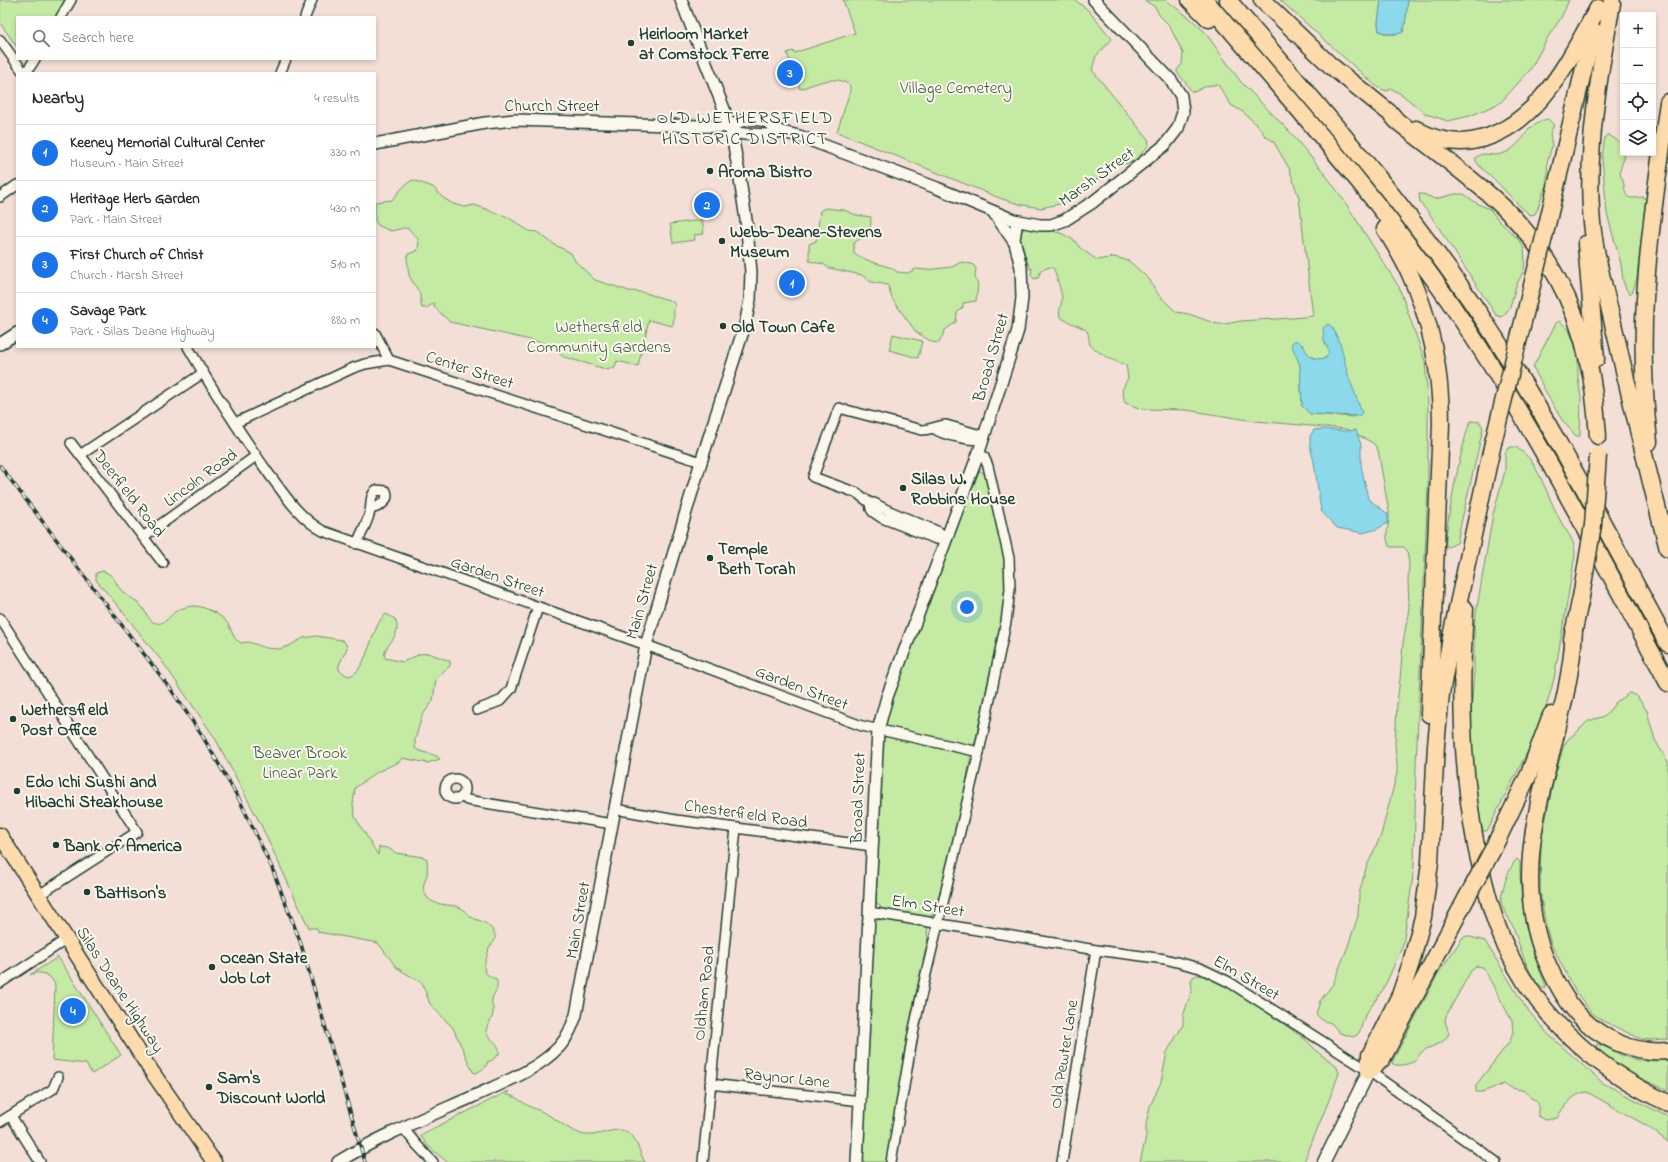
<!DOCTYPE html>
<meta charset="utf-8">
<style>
body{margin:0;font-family:"Indie Flower",sans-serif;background:#f2f2f3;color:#2b2b33}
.controls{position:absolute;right:12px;top:12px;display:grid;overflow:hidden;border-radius:0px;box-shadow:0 2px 6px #0003}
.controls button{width:36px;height:36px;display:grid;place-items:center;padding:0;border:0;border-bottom:1px solid #e1e1e2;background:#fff;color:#2b2b33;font:20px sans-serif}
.you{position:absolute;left:967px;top:607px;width:14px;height:14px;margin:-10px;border:3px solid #fff;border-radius:50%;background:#1a73e8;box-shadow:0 0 0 6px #1a73e833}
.badge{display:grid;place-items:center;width:26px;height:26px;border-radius:50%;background:#1a73e8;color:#fff;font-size:13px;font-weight:700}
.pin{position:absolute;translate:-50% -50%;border:2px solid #fff;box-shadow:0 1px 4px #0006}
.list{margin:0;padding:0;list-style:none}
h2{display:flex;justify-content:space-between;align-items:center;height:52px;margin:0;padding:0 16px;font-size:17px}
h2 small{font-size:13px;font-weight:400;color:#7c7c81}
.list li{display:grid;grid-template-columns:26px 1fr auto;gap:12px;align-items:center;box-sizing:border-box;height:56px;padding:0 16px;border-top:1px solid #e1e1e2}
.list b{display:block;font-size:15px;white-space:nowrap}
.list p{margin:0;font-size:13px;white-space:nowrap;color:#7c7c81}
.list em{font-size:13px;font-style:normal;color:#7c7c81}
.icon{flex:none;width:22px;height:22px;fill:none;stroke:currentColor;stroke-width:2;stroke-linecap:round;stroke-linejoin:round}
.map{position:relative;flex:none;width:1668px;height:1162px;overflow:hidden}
.search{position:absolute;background:#fff;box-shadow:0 2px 6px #0003;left:16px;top:16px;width:360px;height:44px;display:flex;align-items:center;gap:10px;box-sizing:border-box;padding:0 14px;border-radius:0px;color:#7c7c81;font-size:15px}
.panel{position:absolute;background:#fff;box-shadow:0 2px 6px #0003;left:16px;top:72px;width:360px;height:276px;border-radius:0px}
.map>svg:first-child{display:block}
</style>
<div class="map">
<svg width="1668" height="1162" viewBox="0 0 1668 1162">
<rect width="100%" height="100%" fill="#f4dfd7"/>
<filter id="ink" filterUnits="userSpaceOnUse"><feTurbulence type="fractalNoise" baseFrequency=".025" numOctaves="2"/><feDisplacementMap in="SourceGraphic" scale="8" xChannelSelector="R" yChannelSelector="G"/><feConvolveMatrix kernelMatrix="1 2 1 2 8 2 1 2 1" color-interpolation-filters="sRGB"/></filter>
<g filter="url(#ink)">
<g fill="#c4eaa4" stroke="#72946c" fill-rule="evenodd">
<polygon points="0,0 73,0 63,17 17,17 17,47 0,23"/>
<path d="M 843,0 L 1075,0 L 1088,10 L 1112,39 L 1096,56 L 1092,70 L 1148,139 L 1149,145 L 1134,161 L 1126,164 L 1123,160 L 1064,203 L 1041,208 L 1023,205 L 1002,199 L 837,132 L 850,91 L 850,86 C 837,73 815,84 800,89 L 787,53 L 793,51 L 794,53 L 855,33 Z"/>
<path d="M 1144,0 L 1166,0 L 1191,19 L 1204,31 L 1241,82 L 1291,133 L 1325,174 L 1343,199 L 1399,287 L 1425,361 L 1428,402 L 1428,485 L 1416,765 L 1414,866 L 1412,883 L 1403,945 L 1384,988 L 1365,1015 L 1360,1031 L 1357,1035 L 1353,1037 L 1340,1033 L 1331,1023 L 1322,1020 L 1316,1014 L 1320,1001 L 1333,984 L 1348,946 L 1358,916 L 1359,894 L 1366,868 L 1381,835 L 1397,773 L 1397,765 L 1395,746 L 1397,703 L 1400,679 L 1403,643 L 1409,608 L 1408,581 L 1409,563 L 1407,550 L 1404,547 L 1390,547 C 1383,537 1390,524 1389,512 L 1378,450 L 1373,443 L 1346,429 L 1255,421 L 1186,410 L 1142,409 L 1125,403 L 1122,390 L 1128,378 L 1126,365 C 1110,360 1102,355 1090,345 C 1089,341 1089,335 1087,331 C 1085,328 1065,321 1060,317 C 1058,308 1062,306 1062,298 C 1062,294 1055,272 1054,269 L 1050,267 L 1041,270 L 1038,278 L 1034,279 L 1031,275 L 1032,268 L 1030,269 L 1019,238 L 1019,234 L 1025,228 L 1053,231 L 1063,234 L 1075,241 L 1080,248 L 1097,260 L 1114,257 L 1129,261 L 1149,279 L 1158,294 L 1176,312 L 1189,314 L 1214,323 C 1223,326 1233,322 1241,321 C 1265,319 1289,319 1313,316 L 1299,198 L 1289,168 L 1273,141 L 1265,136 L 1260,128 L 1243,112 L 1231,105 L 1218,85 C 1210,84 1201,88 1195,92 L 1191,91 L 1186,83 L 1177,72 L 1177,70 L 1182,64 L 1183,53 L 1169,25 L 1160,16 L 1155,7 ZM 1302,344 L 1308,355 L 1312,357 L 1318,359 L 1326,358 L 1347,369 L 1354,417 L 1310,414 L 1302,406 L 1300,365 Z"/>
<path d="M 1280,0 L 1381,0 L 1378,23 L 1379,31 C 1387,35 1396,36 1404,31 L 1408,0 L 1569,0 L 1561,18 L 1548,37 L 1530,70 L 1500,103 L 1470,116 L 1448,121 L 1426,114 L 1401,94 L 1390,88 L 1390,90 L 1386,91 L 1377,87 Z"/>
<path d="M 1548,119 L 1554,125 L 1550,133 L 1552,146 L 1547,163 L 1548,172 L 1546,185 L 1537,210 L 1535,214 L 1530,215 C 1516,204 1505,190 1492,177 C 1486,171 1479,168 1475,159 C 1481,151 1487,155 1495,155 C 1511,154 1522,141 1529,128 C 1536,126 1540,120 1548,119 Z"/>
<path d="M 1608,134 L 1623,145 L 1623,153 L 1625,153 C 1625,159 1620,166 1620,172 C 1620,175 1622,178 1623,181 C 1627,196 1623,200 1643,197 L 1646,200 L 1637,278 L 1633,291 L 1630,294 L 1626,289 L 1623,281 L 1621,264 L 1607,214 L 1602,157 L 1605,137 Z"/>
<path d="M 413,180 L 433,187 L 442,197 L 453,204 L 465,207 L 474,205 L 486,209 L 494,213 L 506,216 L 529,231 L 537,232 L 555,245 L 571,253 L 575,261 L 595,280 L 629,291 L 642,292 L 672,301 L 675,305 C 672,312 676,319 672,326 L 649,320 L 638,366 L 617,361 L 614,369 L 609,368 L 609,370 L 564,357 L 544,343 L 450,322 L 434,307 L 434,303 L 427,308 L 422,308 C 420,304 421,299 420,295 C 416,283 408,281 408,267 C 408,262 406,259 408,254 L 417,251 L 419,243 L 418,239 L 409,229 L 404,228 L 391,231 L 379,226 L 375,221 L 375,202 L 392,200 C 397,194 405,183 413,180 Z"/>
<polygon points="1419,194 1423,194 1435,199 1455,194 1464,194 1478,204 1490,209 1498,220 1520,241 1524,248 1525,261 1524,270 1516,286 1510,307 1505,314 1501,317 1496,315 1429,213 1420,203"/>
<path d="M 825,208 L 844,210 L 856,215 L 871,217 L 870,233 C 867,238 859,238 854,243 L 854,254 L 872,262 L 892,268 L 897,272 L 908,273 L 916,269 L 925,270 L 952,267 L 961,262 L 972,264 L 976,268 L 975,277 L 978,285 L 976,301 L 963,303 L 963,307 L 957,313 L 956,322 L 945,330 L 939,343 L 932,342 L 916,332 L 892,299 L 888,285 L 871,282 L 862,275 L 829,268 L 823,264 L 809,261 L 809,244 L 816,241 L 820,211 Z"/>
<polygon points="702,220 704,230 703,231 704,234 694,235 695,240 673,243 670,224"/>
<polygon points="1560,321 1569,330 1578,354 1578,377 1581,398 1580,436 1576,436 1562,420 1549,398 1533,367 1556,323"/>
<polygon points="893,334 922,341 918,358 889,350"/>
<path d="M 1471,421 L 1480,422 L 1483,428 L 1482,433 L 1459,532 L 1457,543 L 1448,547 L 1446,546 C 1443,535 1465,427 1471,421 Z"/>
<path d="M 1511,447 L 1516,447 C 1521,451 1528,456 1532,462 C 1543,480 1550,500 1559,518 C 1566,533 1575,538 1575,555 L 1554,679 L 1546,708 L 1536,735 L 1487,831 L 1483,831 L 1478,814 L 1470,727 L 1474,672 L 1474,625 L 1493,514 L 1505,471 L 1505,453 L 1507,449 Z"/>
<path d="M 981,471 L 986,476 L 998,522 L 1006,567 L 1006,598 L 975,742 C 971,746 968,775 966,783 C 957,827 945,871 934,914 L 929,917 L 927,933 L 928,938 L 906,1041 L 887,1162 L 861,1162 L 874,925 L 879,919 L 881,907 L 877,904 L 876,901 L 877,879 L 882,739 L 887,736 L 885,720 L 887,712 L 977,472 Z"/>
<path d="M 103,571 C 117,576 114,584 123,592 C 130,597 137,601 142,607 C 146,612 148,619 153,622 C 164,627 169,616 176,611 C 181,608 189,606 194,606 C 204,606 223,615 228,624 C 233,632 232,638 241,643 L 249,642 L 266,648 L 279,649 L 289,646 L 303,638 L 316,636 L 342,640 L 346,644 L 347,648 L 339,665 L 339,670 L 348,676 C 367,675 372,622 386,614 L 395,619 C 404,638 381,645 385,658 L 403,662 L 420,654 L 428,653 L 450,661 L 450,666 L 439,675 L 436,679 L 433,701 L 422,716 L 415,740 L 415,748 C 422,754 436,753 440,759 L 428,763 L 402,758 L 399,762 L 377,772 L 355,788 L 353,804 L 355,817 L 378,855 L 379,847 L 388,848 L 396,853 L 423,857 L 427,859 C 427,864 428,870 427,874 C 425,884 420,886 427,897 C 433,906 450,904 459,907 C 464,909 467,914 471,917 C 475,920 481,920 485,923 C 495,930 500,939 489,947 C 487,963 476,972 496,979 C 500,988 494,992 492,999 C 491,1004 494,1008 493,1012 C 493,1020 486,1025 486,1032 C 490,1041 501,1043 499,1054 L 491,1061 L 488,1061 C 487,1068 481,1070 476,1073 L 473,1072 L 453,1028 L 430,1004 L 422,983 L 397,968 L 378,943 L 318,932 L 317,928 L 309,928 L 260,823 L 215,738 L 164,664 L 118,606 L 96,580 L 96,573 Z"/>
<polygon points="1629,693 1637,696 1647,711 1655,740 1668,762 1668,1039 1651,1040 1641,1039 1603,1021 1592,1013 1575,991 1551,944 1546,927 1540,892 1541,842 1554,779 1564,745 1569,738 1576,733 1588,721 1605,716 1616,702 1623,698"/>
<path d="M 1517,859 L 1520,862 C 1520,910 1528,942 1546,986 L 1545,989 C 1531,987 1518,940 1513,927 C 1510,919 1503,911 1501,902 C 1500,894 1510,864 1517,859 Z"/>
<path d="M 1467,936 L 1485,941 L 1526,1008 L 1548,1034 L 1603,1083 L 1668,1117 L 1668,1142 L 1647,1126 L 1587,1092 C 1573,1093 1563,1107 1557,1118 L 1546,1120 L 1538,1116 L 1538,1103 L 1535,1100 L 1531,1098 L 1525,1091 L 1512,1088 L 1504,1084 L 1482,1092 L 1476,1092 L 1476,1085 L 1510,1041 L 1513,1032 L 1512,1021 L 1483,967 L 1477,966 L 1471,971 L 1446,1016 L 1445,1021 L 1449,1033 C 1445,1045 1432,1045 1423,1051 C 1419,1053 1418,1059 1415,1061 C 1410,1064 1398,1067 1393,1064 L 1392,1062 L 1439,972 L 1463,937 Z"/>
<path d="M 58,957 L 121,1055 L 92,1074 L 86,1064 L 52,1060 L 55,985 C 51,974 40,970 30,975 Z"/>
<polygon points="1197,975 1214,978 1238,992 1305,1039 1321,1055 1336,1065 1339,1073 1333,1090 1304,1162 1140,1162 1146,1137 1146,1124 1150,1106 1161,1082 1167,1052 1183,1025 1183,1016 1192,990 1191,981 1193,977"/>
<path d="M 1597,1044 C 1607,1046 1613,1051 1621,1055 C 1637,1062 1651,1061 1668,1060 L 1668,1091 C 1644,1078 1612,1070 1596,1046 Z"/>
<path d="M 509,1091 L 506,1095 C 515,1095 520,1101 527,1105 C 534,1109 543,1111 550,1116 C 560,1122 569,1130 581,1134 C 599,1139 614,1124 629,1133 C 636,1137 640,1154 645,1162 L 447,1162 L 428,1146 L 420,1135 Z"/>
</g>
<g fill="#8cd9ec" stroke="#609ba2">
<polygon points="1381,0 1408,0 1405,25 1402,33 1390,34 1379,31 1378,23"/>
<path d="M 1328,324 L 1333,328 L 1341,346 L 1348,375 L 1362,413 L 1359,416 L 1310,414 L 1302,406 L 1300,365 L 1291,344 L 1294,341 L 1298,341 C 1310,351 1306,362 1326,358 L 1329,352 L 1324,340 L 1323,328 Z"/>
<polygon points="1322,429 1345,431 1356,430 1361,445 1361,465 1368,499 1388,514 1388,523 1377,529 1363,533 1337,528 1321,511 1314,462 1310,446 1310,436 1314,430"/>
</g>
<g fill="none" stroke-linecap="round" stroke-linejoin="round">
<defs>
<g id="minor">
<polyline points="61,17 71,0"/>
<polyline points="305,17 312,0"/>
<polyline points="0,40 24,73"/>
<polyline points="26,73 35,59"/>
<polyline points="280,73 286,59"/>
<polyline points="0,197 17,185"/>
<polyline points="375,333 389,360"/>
<path d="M 188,347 C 213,390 240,433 269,474 C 285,495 299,518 323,531 L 638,642 L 862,726 L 979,752"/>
<polyline points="235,423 353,368 365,364 389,360 701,462"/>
<path d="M 935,429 C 942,435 975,442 984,439"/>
<polyline points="71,443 163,563"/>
<polyline points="80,455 203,373"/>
<path d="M 870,503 L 871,509 L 873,512 L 882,518 L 936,539 L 947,539 L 939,532 L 887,510 L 874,503 L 870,503 L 857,493 L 813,477 L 839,408 L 922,430 C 932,430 938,425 946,425 L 977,434 L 984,439"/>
<polyline points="143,537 256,456"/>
<path d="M 357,544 C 361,533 368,522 370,511 C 372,503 369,498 376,490 L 386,491 C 390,501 379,507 371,509"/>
<polyline points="0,618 137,832 39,895"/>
<polyline points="477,710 500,701 511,689 538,607"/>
<circle cx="455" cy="789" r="10"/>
<polyline points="462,796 467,800 612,824"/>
<polyline points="615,809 676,820 872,846"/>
<polyline points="869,912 1096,950 1165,959 1200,968 1229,982 1369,1071 1496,1162"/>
<polyline points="0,983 67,939"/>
<polyline points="710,1084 861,1101"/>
<polyline points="11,1116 40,1162"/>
<polyline points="0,1122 53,1089 58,1077"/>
<polyline points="403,1128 417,1145 433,1162"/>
<polyline points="703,1162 736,828"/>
<polyline points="891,1162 913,1034 925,978 979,752 1006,622 1010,589 1009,558 988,466 984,457 979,452"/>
<polyline points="1062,1162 1096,950"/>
</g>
<g id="tertiary">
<polyline points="730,127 737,133 745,134 769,135 778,131 799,136 937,188 1014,220 1040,225 1051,225 1065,220 1093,202 1165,145 1178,128 1183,112 1181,96 1171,80 1094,0"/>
<path d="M 730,127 C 743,117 769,116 778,131"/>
<polyline points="375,144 485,123 515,120 730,127"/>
<polyline points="994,213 1015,243"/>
<polyline points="0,344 17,333"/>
<path d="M 338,1162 C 380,1136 427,1117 472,1097 C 502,1083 536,1071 559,1047 C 568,1037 572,1026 576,1015 L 646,645 L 701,462 L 745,325 L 750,300 L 751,272 L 746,220 L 739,173 L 732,135 L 724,109 L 681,0"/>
<polyline points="857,1162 878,730 887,697 979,452 1018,330 1022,298 1021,267 1014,239 1017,221"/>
</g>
<polyline id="secondary" points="1324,1162 1369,1071"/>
<polyline id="primary" points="0,835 148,1066 214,1162"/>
<g id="motorway">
<polyline points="1190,0 1209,19"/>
<path d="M 1205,0 C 1289,99 1377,196 1451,304 C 1533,424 1599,554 1668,683"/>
<path d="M 1228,0 C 1316,103 1406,204 1481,316 C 1551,421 1608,534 1668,644"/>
<path d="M 1262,0 L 1330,65 L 1391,114 L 1397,121 C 1432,149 1470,176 1503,207 C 1545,247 1576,303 1588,361 C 1594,385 1596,411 1598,436"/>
<path d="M 1612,3 C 1600,71 1587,140 1591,210 C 1593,251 1606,292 1615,332 C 1632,405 1649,477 1668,549"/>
<path d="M 1416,129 C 1432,139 1453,144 1472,141 C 1537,130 1569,59 1598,8"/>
<path d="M 1385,229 C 1394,244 1403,258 1410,274 C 1431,321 1441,372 1441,424 L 1429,714"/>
<polyline points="1546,229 1593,30"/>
<polyline points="1586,244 1596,359"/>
<path d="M 1649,442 C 1644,394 1642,346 1645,299 C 1649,233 1659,167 1668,102"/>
<path d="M 1465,609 C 1460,690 1461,766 1476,846 C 1482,874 1488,901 1498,928 C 1528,1008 1591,1067 1668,1103"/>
<path d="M 1574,629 C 1570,741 1500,846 1545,958 C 1553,977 1563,997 1577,1013 C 1600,1039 1633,1054 1668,1051"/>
<polyline points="1572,639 1581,597"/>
<polyline points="1493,849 1529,774 1551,715"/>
<polyline points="1369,1071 1370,1055 1400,995 1411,963 1423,917 1430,862 1436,745 1441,694 1452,632 1493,443"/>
<polyline points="1369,1071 1382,1059 1466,899"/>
</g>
</defs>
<use href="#minor" stroke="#1f3d34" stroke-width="12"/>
<use href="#tertiary" stroke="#1f3d34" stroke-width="14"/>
<use href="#secondary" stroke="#1f3d34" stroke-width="15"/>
<use href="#primary" stroke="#1f3d34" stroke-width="17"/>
<use href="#motorway" stroke="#1f3d34" stroke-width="19"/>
<use href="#minor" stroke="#fbf7ec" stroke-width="9"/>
<use href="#tertiary" stroke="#fbf7ec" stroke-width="11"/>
<use href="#secondary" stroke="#fbf7ec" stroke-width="12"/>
<use href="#primary" stroke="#fedbac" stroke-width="14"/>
<use href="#motorway" stroke="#fedbac" stroke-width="16"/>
<defs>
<polyline id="rail" points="0,466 170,688 203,737 239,799 272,868 300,941 365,1162"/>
</defs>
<use href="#rail" stroke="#1f3d34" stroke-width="3.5"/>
<use href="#rail" stroke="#fbf7ec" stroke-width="2" stroke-dasharray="6" stroke-linecap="butt"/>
<defs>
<g id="motorway-bridge">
<polyline points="1493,443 1546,229"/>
<polyline points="1581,597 1593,525 1598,455"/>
<polyline points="1466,899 1493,849"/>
</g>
</defs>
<use href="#motorway-bridge" stroke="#1f3d34" stroke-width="19" stroke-linecap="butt"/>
<use href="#motorway-bridge" stroke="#fedbac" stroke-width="16"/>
</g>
</g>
<g fill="#1f3d34" stroke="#fbf7ec" stroke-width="1.5">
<circle cx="631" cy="43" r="4"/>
<circle cx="710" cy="171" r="4"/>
<circle cx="722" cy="241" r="4"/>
<circle cx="723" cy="326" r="4"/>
<circle cx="903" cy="488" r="4"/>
<circle cx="710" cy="558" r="4"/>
<circle cx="13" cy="719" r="4"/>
<circle cx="17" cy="791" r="4"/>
<circle cx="56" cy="845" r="4"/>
<circle cx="87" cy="892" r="4"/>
<circle cx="212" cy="967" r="4"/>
<circle cx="209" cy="1087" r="4"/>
</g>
<g text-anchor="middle" stroke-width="4" stroke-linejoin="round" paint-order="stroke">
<g font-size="17" font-weight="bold" fill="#1f3d34" stroke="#fbf7ec" text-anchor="start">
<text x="639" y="39">Heirloom Market<tspan x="639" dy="20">at Comstock Ferre</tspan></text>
<text x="718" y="177">Aroma Bistro</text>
<text x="730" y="237">Webb-Deane-Stevens<tspan x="730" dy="20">Museum</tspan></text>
<text x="731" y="332">Old Town Cafe</text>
<text x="911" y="484">Silas W.<tspan x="911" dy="20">Robbins House</tspan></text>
<text x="718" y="554">Temple<tspan x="718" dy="20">Beth Torah</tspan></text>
<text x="21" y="715">Wethersfield<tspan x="21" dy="20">Post Office</tspan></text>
<text x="25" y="787">Edo Ichi Sushi and<tspan x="25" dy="20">Hibachi Steakhouse</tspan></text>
<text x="64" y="851">Bank of America</text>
<text x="95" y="898">Battison's</text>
<text x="220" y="963">Ocean State<tspan x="220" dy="20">Job Lot</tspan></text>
<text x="217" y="1083">Sam's<tspan x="217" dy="20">Discount World</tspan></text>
</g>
<g font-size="17" fill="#40604a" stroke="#fbf7ec">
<text x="956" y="93">Village Cemetery</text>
<text x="599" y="332">Wethersfield<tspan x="599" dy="20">Community Gardens</tspan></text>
<text x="300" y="758">Beaver Brook<tspan x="300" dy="20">Linear Park</tspan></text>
</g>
<g font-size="17" fill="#1f3d34" stroke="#fbf7ec">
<text x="552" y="111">Church Street</text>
<text transform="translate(1096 176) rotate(-36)" y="6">Marsh Street</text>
<text transform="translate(990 357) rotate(-74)" y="6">Broad Street</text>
<text transform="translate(470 369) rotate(18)" y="6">Center Street</text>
<text transform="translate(200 477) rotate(-36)" y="6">Lincoln Road</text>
<text transform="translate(130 493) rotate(52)" y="6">Deerfield Road</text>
<text transform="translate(498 576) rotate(19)" y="6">Garden Street</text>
<text transform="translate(641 601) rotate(-74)" y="6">Main Street</text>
<text transform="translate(802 687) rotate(21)" y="6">Garden Street</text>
<text transform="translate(857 798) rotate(-88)" y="6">Broad Street</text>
<text transform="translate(746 813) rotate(8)" y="6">Chesterfield Road</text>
<text transform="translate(928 905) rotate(9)" y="6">Elm Street</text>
<text transform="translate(577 920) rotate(-80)" y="6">Main Street</text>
<text transform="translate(1247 977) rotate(30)" y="6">Elm Street</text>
<text transform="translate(121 989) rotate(57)" y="6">Silas Deane Highway</text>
<text transform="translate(703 993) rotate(-84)" y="6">Oldham Road</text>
<text transform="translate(1063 1054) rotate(-81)" y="6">Old Pewter Lane</text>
<text transform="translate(787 1077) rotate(6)" y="6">Raynor Lane</text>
</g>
<g font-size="18" letter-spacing="1" fill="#1f3d34" stroke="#fbf7ec">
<text x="745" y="123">OLD WETHERSFIELD<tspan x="745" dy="21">HISTORIC DISTRICT</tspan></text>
</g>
</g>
</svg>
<div class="controls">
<button>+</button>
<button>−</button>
<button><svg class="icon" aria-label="locate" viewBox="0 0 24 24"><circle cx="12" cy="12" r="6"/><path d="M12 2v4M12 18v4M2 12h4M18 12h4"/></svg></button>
<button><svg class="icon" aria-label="layers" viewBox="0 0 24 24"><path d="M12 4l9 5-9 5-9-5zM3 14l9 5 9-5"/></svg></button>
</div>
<div class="you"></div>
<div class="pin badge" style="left:792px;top:283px">1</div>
<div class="pin badge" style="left:707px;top:205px">2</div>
<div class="pin badge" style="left:790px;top:73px">3</div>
<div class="pin badge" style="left:73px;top:1011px">4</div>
<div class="search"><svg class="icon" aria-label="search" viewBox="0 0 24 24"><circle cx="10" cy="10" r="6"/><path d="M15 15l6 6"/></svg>Search here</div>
<section class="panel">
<h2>Nearby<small>4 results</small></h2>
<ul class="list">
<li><span class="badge">1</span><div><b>Keeney Memorial Cultural Center</b><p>Museum · Main Street</p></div><em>330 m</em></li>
<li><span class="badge">2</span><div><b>Heritage Herb Garden</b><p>Park · Main Street</p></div><em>430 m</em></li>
<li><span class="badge">3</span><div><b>First Church of Christ</b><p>Church · Marsh Street</p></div><em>510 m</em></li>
<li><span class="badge">4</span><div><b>Savage Park</b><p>Park · Silas Deane Highway</p></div><em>880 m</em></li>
</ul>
</section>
</div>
